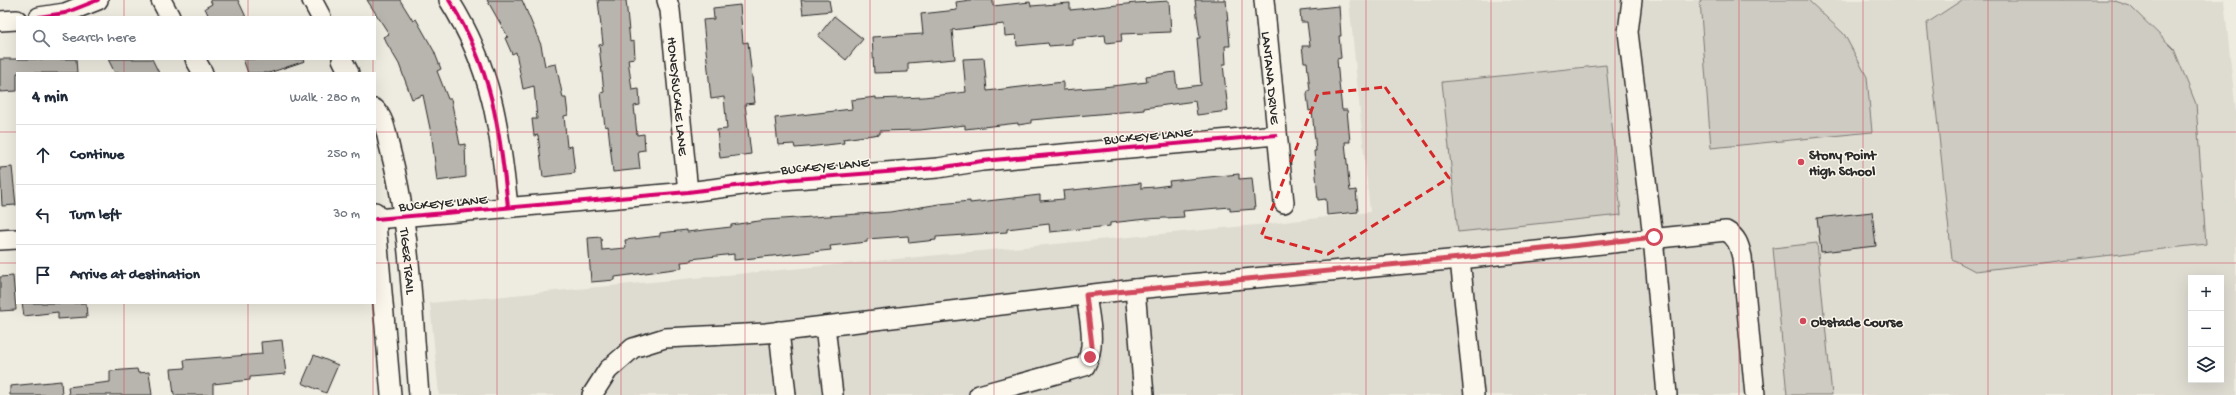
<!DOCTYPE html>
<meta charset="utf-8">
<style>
body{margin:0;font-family:"Gochi Hand",sans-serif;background:#f2f2f3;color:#1f2937}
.controls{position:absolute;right:12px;bottom:12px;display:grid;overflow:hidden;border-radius:0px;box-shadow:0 4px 16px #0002}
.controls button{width:36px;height:36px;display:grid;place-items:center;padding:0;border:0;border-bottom:1px solid #e0e1e3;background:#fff;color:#1f2937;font:20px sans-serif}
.stop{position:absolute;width:12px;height:12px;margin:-9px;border:3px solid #d1495b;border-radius:50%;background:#fff}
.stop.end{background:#d1495b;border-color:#fff;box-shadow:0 1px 4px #0008}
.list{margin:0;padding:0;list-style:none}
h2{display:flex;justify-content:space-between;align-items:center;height:52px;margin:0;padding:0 16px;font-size:17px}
h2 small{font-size:13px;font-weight:400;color:#747a83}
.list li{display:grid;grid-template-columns:26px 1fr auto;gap:12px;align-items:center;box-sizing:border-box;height:60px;padding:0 16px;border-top:1px solid #e0e1e3}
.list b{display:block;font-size:15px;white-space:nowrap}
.list em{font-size:13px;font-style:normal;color:#747a83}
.icon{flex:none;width:22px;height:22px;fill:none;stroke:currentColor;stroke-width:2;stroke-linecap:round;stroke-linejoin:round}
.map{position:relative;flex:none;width:2236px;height:395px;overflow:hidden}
.search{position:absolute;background:#fff;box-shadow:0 4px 16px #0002;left:16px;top:16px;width:360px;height:44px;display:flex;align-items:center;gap:10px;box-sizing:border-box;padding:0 14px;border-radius:0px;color:#747a83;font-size:15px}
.panel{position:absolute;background:#fff;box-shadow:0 4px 16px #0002;left:16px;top:72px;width:360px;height:232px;border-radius:0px}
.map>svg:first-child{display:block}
</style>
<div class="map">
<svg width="2236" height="395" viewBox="0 0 2236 395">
<rect width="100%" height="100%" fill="#eeebe0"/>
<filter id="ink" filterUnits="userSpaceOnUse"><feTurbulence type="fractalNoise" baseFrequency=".025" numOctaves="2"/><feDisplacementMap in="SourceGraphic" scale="8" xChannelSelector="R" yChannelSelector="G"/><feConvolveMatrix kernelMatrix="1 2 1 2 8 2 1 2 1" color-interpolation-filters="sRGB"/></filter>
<g filter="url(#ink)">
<path fill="#dedbd1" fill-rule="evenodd" d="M 1349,0 L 2224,0 L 2236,113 L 2236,395 L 439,395 L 430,303 L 1267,224 L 1370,212 ZM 2191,278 L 2221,278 L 2221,380 L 2191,380 Z"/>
<g fill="#cecbc2" stroke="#7c7b76">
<polygon points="1700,0 1808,0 1844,34 1867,77 1872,132 1711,148"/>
<polygon points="1962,0 2112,0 2130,6 2174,49 2196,104 2206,244 1975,271 1952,259 1927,23"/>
<polygon points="1606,65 1621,215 1458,232 1442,82"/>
<polygon points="1817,243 1832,395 1787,395 1773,248"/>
</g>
<g fill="#b8b5ae" stroke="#2b2b2b">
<polygon points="210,0 238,0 246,17 209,17 205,8 212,4"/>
<polygon points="367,0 400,0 413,21 416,19 434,51 441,69 437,71 448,99 451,99 460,145 465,144 466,177 437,181 432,138 423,95 412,99 399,64 383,37 389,34"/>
<polygon points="487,0 522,0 541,45 545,66 556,64 563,98 566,98 568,115 564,116 567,147 572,146 575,173 543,177 538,135 534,136 532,119 537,119 534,86 523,89 516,52 512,54 505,38 508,37"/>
<polygon points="598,0 626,0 630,42 634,41 635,58 628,59 632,90 639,89 640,105 634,106 637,135 644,134 645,150 638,151 640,169 613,172 608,126 605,127 601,93 604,92 599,45 603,44"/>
<polygon points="801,0 829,0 831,11 803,14"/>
<polygon points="970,0 993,0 993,6 1030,2 1031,6 1070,3 1070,10 1136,3 1169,1 1171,32 1121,34 1122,41 1106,43 1105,35 1072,39 1072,44 1049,46 1048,43 1017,46 1016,35 1005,36 1004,24 952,30 955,59 908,63 908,72 874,73 872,37 923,34 921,14 957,10 956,2"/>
<polygon points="1195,0 1226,0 1230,46 1225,46 1226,64 1223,64 1228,111 1197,115 1195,101 1144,108 1144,110 1031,120 1031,123 1018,125 1018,123 965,129 965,125 920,130 880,131 880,134 843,139 844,143 807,147 795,148 794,144 778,145 775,118 852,109 851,100 876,97 876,99 924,97 966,92 963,59 984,58 987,91 1063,82 1063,90 1103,87 1147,82 1146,76 1175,72 1177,88 1201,85 1197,38 1200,38"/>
<polygon points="740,5 743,43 748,42 755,103 745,104 751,154 720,158 717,130 727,129 724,97 711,99 703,20 714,19 713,8"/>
<polygon points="1339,6 1341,36 1339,36 1341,58 1337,59 1339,83 1342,110 1347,110 1350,142 1345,142 1349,183 1350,191 1356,190 1358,212 1327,215 1326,199 1318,200 1314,151 1316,151 1312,110 1309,111 1307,95 1308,91 1310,91 1307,62 1304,62 1302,46 1310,46 1307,22 1301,22 1300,10"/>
<polygon points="834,16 863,39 846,60 818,36"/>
<polygon points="0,59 76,59 77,73 17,73 17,91 0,92"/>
<polygon points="108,59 152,59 159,73 115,73"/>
<polygon points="243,59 304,59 305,61 269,73 248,73"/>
<polygon points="12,167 16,205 2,206 0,168"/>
<polygon points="1239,174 1239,179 1252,178 1255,209 1230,211 1230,207 1183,211 1184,217 1146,219 1110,223 1110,226 1050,232 1049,224 1007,229 1007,232 936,237 936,240 909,243 908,236 867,239 867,242 830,246 831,250 734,260 734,254 691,259 691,261 681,262 682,268 615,277 615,280 591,282 588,238 601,237 602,250 626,248 625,240 660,236 660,233 687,230 687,232 731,227 731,225 766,220 890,212 940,204 970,201 970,203 1040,195 1040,201 1064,199 1063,191 1141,183 1141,188 1155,187 1170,185 1169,181"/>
<polygon points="1872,212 1876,246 1821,252 1817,218"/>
<polygon points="13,276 16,310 0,311 0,277"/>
<polygon points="22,303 86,303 87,317 58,319 58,312 24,316"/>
<polygon points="282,340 286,374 250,377 250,380 213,384 213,395 174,395 171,369 185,368 184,360 262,354 261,342"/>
<polygon points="314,355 338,365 326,393 302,383"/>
<polygon points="137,369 138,373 149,372 152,395 69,395 68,387 110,382 110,371"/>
<polygon points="61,381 62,395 10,395 10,386"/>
</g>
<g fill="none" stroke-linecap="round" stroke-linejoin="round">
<defs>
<g id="minor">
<polyline points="161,0 170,17"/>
<polyline points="312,0 321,17"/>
<path d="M 449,0 C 492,68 500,129 508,207"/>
<path id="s1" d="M 667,0 L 670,10 L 688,192"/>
<path id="s2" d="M 1264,0 L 1284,203"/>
<polyline points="1632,0 1628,32 1653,237 1667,395"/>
<polyline points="39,17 65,13 98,0"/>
<polyline points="0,21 17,20"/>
<polyline points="195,59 203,73"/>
<polyline points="342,59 349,73"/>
<path id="s3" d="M 375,109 C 384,118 386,132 389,145 C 411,225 412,312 419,395"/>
<polyline points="375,212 391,395"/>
<polyline points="376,219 688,192 782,180 938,168 982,161 1276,135"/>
<polyline points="0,240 17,239"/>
<polyline points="1460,259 1474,395"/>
<polyline points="1135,289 1144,395"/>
<polyline points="825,326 833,395"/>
<polyline points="779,331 786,395"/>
<path d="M 592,395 L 608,370 L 633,348 L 665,338 L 766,333 L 1135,289 L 1460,259 L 1726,231 C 1737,237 1739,245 1742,257 L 1755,395"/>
<path d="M 979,395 L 1085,366 C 1097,345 1089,318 1086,295"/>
</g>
</defs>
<use href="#minor" stroke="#2b2b2b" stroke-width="22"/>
<use href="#minor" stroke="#fbf7ec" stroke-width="19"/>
<defs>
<g id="cycleway">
<path d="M 449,0 C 492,68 500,129 508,207"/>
<polyline points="39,17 65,13 98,0"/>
<polyline points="376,219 688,192 782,180 938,168 982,161 1276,135"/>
</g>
</defs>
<use href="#cycleway" stroke="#fbf7ec" stroke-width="6"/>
<use href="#cycleway" stroke="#d6006c" stroke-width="4"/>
</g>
</g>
<g fill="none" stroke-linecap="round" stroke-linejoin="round" filter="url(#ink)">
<polyline stroke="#d1495b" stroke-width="5" points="1090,357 1092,346 1086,295 1460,258 1654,237"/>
</g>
<path fill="none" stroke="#d62828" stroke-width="3" stroke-dasharray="8 5" stroke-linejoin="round" d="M 1385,87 L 1449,178 L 1328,254 L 1261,236 L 1318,94 Z"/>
<path fill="none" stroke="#d1495b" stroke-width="1" stroke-opacity="0.55" d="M 124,0 L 124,17M 248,0 L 248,17M 373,0 L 373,17M 497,0 L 497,395M 621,0 L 621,395M 745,0 L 745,395M 870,0 L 870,395M 994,0 L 994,395M 1118,0 L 1118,395M 1242,0 L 1242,395M 1366,0 L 1366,395M 1491,0 L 1491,395M 1615,0 L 1615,395M 1739,0 L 1739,395M 1863,0 L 1863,395M 1988,0 L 1988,395M 2112,0 L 2112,395M 124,59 L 124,73M 248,59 L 248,73M 373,59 L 373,73M 0,132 L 17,132M 375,132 L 2236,132M 0,263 L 17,263M 375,263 L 2236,263M 124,303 L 124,395M 248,303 L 248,395M 373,303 L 373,395"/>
<g fill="#d1495b" stroke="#fbf7ec" stroke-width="1.5">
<circle cx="1801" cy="162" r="4"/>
<circle cx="1803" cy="321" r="4"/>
</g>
<g text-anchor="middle" stroke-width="3" stroke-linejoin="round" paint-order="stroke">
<g font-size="14" fill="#2b2b2b" stroke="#fbf7ec">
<text dy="5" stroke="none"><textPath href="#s2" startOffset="78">LANTANA DRIVE</textPath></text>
<text dy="5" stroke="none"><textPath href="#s1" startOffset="97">HONEYSUCKLE LANE</textPath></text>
<text transform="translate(1148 135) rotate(-5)" y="5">BUCKEYE LANE</text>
<text transform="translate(825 165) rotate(-5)" y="5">BUCKEYE LANE</text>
<text transform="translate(443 202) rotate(-5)" y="5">BUCKEYE LANE</text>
<text dy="5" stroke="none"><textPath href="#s3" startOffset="157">TIGER TRAIL</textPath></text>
</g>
<g font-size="14" font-weight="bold" fill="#2b2b2b" stroke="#fbf7ec" text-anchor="start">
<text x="1809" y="159">Stony Point<tspan x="1809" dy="16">High School</tspan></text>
<text x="1811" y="326">Obstacle Course</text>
</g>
</g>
</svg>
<div class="controls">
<button>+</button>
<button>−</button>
<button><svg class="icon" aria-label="layers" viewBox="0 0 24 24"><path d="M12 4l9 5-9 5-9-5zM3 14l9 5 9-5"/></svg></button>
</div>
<div class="stop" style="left:1654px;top:237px"></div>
<div class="stop end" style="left:1090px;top:357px"></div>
<div class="search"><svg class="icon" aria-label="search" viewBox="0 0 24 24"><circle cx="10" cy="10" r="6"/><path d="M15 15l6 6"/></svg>Search here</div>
<section class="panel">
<h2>4 min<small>Walk · 280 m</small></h2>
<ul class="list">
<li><svg class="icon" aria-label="ahead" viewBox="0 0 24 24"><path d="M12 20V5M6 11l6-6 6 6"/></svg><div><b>Continue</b></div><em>250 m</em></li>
<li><svg class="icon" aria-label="left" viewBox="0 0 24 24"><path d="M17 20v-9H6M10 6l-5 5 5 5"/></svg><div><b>Turn left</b></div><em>30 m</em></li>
<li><svg class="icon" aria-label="arrive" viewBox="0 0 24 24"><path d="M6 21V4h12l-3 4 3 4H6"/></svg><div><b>Arrive at destination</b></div></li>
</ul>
</section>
</div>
